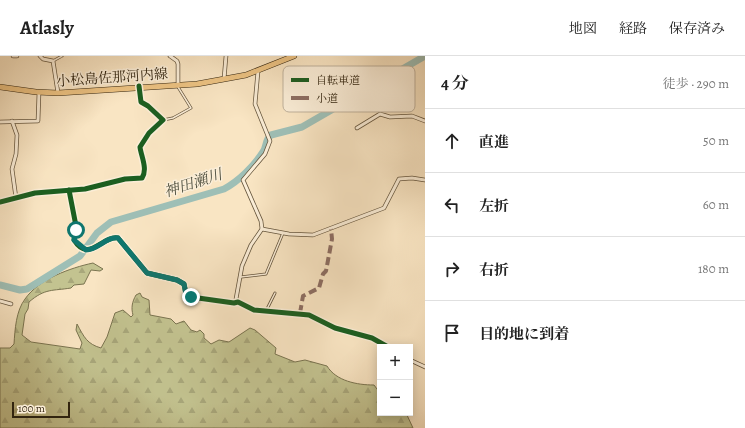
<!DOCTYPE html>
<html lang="ja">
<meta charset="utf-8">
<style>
body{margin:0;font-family:Alegreya,"Noto Serif JP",serif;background:#f6f6f6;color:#222}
.controls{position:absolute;right:12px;bottom:12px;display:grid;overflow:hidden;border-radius:0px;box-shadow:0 2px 10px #0003}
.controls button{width:36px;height:36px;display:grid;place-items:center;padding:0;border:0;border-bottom:1px solid #e0e0e0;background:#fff;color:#222;font:20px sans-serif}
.scale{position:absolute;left:12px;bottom:10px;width:58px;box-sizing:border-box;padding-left:4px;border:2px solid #32240f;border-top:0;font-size:11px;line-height:14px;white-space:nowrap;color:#32240f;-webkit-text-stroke:3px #fbeed8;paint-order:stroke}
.stop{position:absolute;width:12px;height:12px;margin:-9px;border:3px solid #0f766e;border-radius:50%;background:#fff}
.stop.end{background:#0f766e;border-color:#fff;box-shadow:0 1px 4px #0008}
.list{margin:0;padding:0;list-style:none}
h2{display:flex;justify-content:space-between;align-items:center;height:52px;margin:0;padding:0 16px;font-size:17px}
h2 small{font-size:13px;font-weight:400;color:#767676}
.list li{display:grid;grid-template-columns:26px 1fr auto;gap:12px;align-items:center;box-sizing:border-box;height:64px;padding:0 16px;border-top:1px solid #e0e0e0}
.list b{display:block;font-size:15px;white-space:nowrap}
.list em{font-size:13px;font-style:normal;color:#767676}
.icon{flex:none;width:22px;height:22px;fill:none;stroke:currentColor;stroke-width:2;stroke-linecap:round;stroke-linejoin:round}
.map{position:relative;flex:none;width:425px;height:372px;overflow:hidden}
header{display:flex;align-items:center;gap:24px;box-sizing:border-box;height:56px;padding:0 20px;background:#fff;border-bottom:1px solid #e0e0e0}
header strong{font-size:19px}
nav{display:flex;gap:22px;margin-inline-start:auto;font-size:14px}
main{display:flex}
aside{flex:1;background:#fff}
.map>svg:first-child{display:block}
</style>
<header>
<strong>Atlasly</strong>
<nav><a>地図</a><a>経路</a><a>保存済み</a></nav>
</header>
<main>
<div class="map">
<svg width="425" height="372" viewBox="0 0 425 372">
<defs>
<pattern id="forest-firs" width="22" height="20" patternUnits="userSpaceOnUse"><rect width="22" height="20" fill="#c3c390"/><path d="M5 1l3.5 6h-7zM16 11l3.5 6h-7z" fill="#a8a77b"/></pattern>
</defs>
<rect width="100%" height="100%" fill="#f9e5c3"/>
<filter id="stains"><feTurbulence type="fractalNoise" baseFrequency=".005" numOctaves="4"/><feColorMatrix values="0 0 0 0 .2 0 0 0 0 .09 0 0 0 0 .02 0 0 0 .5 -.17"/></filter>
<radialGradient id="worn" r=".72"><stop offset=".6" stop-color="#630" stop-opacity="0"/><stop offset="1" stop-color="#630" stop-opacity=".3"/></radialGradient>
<path fill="url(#forest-firs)" stroke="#7a7450" d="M 93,207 L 103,213 L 100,215 L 91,214 L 84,228 L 74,229 L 71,232 C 53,235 45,232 29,246 L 28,253 L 25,258 L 22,279 L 31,286 L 80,293 L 82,287 L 76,274 L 77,268 C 84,281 87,288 101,292 L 107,281 L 115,257 L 123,254 L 131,261 L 133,259 C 131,252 132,246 136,239 L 140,237 L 142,241 L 149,244 L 150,259 L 171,263 L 176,268 L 184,265 L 191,274 L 197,276 L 200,274 L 204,278 L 204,282 L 211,288 L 219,284 L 229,286 L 250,272 L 255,274 L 276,292 L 275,298 L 295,306 L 305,304 L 327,310 C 336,325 357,329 374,329 L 380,337 L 380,357 L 406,357 L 413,372 L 0,372 L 0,292 L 10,292 L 14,288 C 15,273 16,255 25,243 C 39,223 70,212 93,207 Z"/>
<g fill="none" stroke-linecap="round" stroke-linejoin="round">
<path stroke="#9ebfb6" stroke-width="7" d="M 0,229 L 20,234 L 27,233 L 80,200 L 97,177 L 111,166 L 224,133 C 239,125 254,110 263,96 C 267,90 265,84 271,79 L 302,71 L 425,0"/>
<polyline stroke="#d1be9f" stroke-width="3" stroke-dasharray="3 1.5" stroke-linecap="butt" points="213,244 234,247"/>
<defs>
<g id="service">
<polyline points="53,5 62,0"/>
<polyline points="163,64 173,62 191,52 178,31"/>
<polyline points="241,221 266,218 283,177"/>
<polyline points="266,255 275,237"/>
</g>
<g id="minor">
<polyline points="13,0 17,0"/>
<polyline points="40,0 43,3 53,5 58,37"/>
<polyline points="170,0 177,5 178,8 178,29"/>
<polyline points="224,23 226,0"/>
<polyline points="12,65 17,79 16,98 12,113 16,142"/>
<polyline points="0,66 38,65 39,36"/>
<polyline points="357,72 380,58 390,61 412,60 425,65"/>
<path d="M 69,134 L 76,170 L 74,184 C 89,208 102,179 118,182 L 147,217 L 177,224 L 184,228 L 186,238 L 197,242 L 213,244"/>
<path d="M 0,146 L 35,137 L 85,133 L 125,123 L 142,122 C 148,113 141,100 140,91 L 149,77 L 163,64 L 148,50 L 141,46 L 139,30"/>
<polyline points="262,173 289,178 313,179 384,152 399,123 412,122 425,124"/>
<polyline points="0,245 11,248"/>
<polyline points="238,246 236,243 242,210 251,189 262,173 261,165 243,124 265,98 270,85 255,48 258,15"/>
<polyline points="234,247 238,246 254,254 309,259 335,272 372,282 388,291"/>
<polyline points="410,304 425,311"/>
</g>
<polyline id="primary" points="0,31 36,36 58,37 197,28 246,19 294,0"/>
</defs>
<use href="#service" stroke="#64543c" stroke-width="3"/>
<use href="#minor" stroke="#64543c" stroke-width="4.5"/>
<use href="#primary" stroke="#32240f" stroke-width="6"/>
<use href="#service" stroke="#fbeed8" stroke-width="1.5"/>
<use href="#minor" stroke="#fbeed8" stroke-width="3"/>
<use href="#primary" stroke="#ecc282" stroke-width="5"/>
<polyline stroke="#8d6e63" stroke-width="4" stroke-dasharray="8 4" stroke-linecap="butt" points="300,257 303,240 319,232 323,218 326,215 332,183 331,173"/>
<defs>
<g id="cycleway">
<path d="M 69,134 L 76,170 L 74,184 C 89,208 102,179 118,182 L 147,217 L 177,224 L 184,228 L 186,238 L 191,241 L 234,247 L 238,246 L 254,254 L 309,259 L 335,272 L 372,282 L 388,291"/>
<path d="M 0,146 L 35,137 L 85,133 L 125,123 L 142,122 C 148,113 141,100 140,91 L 149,77 L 163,64 L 148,50 L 141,46 L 139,30"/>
</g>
</defs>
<use href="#cycleway" stroke="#fbeed8" stroke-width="8"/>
<use href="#cycleway" stroke="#1b5e20" stroke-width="5"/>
</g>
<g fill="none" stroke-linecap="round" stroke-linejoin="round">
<path stroke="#0f766e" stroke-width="5" d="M 76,174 L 74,184 L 86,194 C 98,194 107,180 118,182 L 147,217 L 177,224 L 184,228 L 186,238 L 191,241"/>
</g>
<g text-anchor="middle" stroke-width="3" stroke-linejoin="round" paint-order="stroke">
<g font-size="14" fill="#32240f" stroke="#fbeed8">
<text transform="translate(112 21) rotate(-4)" y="5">小松島佐那河内線</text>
</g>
<g font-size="15" font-style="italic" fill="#525241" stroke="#fbeed8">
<text transform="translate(193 127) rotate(-18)" y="5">神田瀬川</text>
</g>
</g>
<rect x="283" y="10" width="132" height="46" rx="6" fill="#fbeed8" stroke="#bfb19c" stroke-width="1"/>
<rect x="291" y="22" width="18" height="4" fill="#1b5e20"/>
<rect x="291" y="40" width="18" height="4" fill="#8d6e63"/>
<g font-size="11" fill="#32240f">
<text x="316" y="28">自転車道</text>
<text x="316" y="46">小道</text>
</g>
<rect width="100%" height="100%" filter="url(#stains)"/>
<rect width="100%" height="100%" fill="url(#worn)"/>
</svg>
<div class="controls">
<button>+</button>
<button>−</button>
</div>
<div class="scale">100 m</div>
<div class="stop" style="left:76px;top:174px"></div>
<div class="stop end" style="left:191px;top:241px"></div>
</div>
<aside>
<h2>4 分<small>徒歩 · 290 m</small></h2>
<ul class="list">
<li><svg class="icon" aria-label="ahead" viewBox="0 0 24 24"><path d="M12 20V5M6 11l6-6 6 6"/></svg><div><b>直進</b></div><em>50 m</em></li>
<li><svg class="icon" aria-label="left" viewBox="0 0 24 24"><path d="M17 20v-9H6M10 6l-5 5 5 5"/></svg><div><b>左折</b></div><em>60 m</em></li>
<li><svg class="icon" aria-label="right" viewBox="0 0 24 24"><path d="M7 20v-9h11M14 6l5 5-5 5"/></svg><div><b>右折</b></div><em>180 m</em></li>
<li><svg class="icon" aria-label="arrive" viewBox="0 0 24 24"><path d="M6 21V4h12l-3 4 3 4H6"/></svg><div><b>目的地に到着</b></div></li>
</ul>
</aside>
</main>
